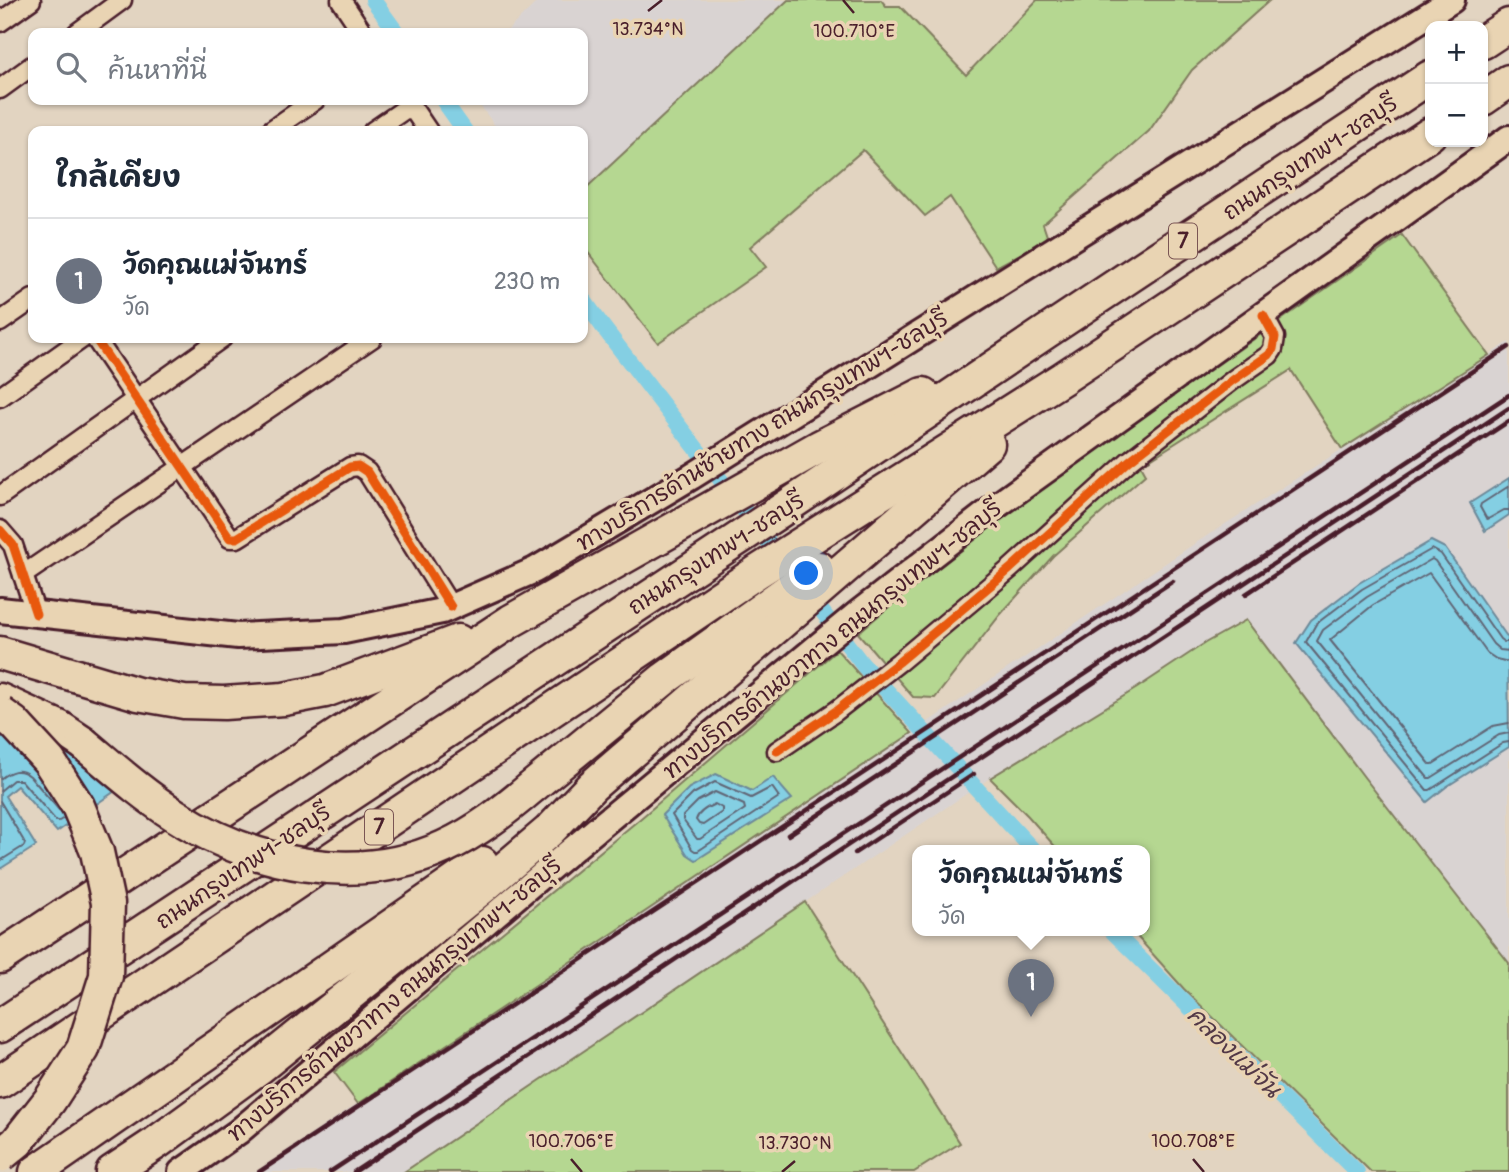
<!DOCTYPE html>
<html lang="th">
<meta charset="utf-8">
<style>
body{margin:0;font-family:Pangolin,"Playpen Sans Thai",sans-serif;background:#f2f2f3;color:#1f2937}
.controls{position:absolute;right:21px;top:21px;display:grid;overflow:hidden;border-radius:14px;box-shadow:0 2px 5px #0004}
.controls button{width:63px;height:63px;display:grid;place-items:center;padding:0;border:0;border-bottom:2px solid #e0e1e3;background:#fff;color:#1f2937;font:35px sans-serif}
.you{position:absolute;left:807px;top:574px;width:24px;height:24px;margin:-18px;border:5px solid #fff;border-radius:50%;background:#1a73e8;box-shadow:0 0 0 10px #1a73e833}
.badge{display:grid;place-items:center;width:46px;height:46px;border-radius:50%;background:#d1495b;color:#fff;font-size:23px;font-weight:700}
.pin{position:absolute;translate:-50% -58px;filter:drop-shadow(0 2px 4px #0008)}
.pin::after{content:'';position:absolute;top:37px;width:24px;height:21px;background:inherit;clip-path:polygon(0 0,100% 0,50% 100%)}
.popup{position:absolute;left:912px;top:845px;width:238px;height:91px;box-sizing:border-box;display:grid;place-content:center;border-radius:14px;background:#fff;filter:drop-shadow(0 2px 5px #0005);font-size:23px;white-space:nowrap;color:#747a83}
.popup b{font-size:26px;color:#1f2937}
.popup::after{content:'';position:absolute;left:50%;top:100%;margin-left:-14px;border:14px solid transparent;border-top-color:#fff}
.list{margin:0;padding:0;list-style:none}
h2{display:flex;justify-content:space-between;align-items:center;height:91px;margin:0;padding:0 28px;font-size:30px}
h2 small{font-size:23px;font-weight:400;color:#747a83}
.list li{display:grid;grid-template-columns:46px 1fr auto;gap:21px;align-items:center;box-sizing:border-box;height:126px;padding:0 28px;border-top:2px solid #e0e1e3}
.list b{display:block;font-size:26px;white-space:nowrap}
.list p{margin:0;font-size:23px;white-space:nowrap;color:#747a83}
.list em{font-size:23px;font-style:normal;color:#747a83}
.icon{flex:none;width:38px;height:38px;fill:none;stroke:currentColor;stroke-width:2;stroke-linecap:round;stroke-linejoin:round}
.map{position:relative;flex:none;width:1509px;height:1172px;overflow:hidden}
.search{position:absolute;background:#fff;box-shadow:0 2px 5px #0004;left:28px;top:28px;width:560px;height:77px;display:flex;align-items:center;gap:18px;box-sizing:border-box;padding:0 24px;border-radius:14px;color:#747a83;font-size:26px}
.panel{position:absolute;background:#fff;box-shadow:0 2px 5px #0004;left:28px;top:126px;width:560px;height:217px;border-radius:14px}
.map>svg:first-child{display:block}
</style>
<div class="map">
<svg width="1509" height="1172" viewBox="0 0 1509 1172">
<rect width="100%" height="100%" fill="#e2d4c1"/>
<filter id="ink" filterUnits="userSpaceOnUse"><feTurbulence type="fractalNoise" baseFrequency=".0143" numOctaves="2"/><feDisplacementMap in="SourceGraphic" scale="14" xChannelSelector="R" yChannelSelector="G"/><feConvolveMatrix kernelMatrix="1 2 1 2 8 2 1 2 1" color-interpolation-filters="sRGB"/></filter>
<g filter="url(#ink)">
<g fill="#d9d3d2">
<polygon points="539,0 788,0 583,191 583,131 499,131 476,100 583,100 583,33 505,33"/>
<polygon points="1509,342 1509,963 1364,777 1246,620 1205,643 1137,688 990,778 403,1172 255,1172 1191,546"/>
</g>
<g fill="#b5d791" stroke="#807b5e" stroke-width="2">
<polygon points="788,0 881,0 886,6 900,6 966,75 1037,0 1270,0 1192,70 1149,131 1043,224 1048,239 996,267 950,197 925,216 863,150 750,247 766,267 658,343 583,246 583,191"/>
<polygon points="1402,235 1489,355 1342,449 1291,370 1141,465 1146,474 1053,556 1000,615 935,698 913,697 858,633 968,540"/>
<polygon points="1246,620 1364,777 1509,963 1509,1172 1371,1172 1184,989 1132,931 1145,931 1145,851 1059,851 1028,816 990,778 1137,688 1205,643"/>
<polygon points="837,650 912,733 358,1104 334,1072 641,818"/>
<polygon points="805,902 960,1143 914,1172 404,1172"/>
</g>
<g fill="#84cfe3" stroke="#6d8999" stroke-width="2">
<polygon points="1509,478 1509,515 1485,531 1470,503"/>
<polygon points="1431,541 1445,548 1508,638 1509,747 1446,787 1427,802 1296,643 1311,620 1359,583"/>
<polygon points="0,727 111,760 115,791 57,832 17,786 5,796 36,846 0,869"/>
<polygon points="716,774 752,791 773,777 792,799 696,860 687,854 662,815 689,788"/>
</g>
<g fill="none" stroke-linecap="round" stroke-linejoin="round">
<g stroke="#616575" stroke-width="2">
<polyline points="1509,486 1481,504 1480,507 1486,518 1488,519 1504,510 1509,510"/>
<polyline points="1509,642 1504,642 1500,639 1441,554 1432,549 1362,589 1316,624 1306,642 1427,790 1430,790 1503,743 1509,742"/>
<polyline points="1509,651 1500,650 1493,644 1435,561 1432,559 1367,597 1323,630 1317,641 1428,778 1431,778 1499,735 1509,733"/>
<polyline points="1509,662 1496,659 1487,653 1429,573 1373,605 1330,640 1430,764 1433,764 1493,726 1509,723"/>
<path d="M 0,779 C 10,771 19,767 30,776 L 59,810"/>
<polygon points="715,782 751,798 772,787 779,797 698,851 695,851 692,849 672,815 693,794"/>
<polyline points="0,791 13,780 21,780 56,821 59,821 64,818"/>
<polygon points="715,792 744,805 745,809 700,839 697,839 683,820 683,816 698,801"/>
<polyline points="0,801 25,843 24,846 0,861"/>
<path d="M 715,804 L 722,808 L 722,812 L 703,825 L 699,824 L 696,820 C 698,812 708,807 715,804 Z"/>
</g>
<g stroke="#84cfe3" stroke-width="16">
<polyline points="373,0 397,33"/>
<polyline points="443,100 465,131"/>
<polyline points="583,299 603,327 783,561"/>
<polyline points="808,593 863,665 1034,851"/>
<polyline points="1112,931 1357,1172"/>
</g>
<defs>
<g id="street">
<polyline points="341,0 363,33"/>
<polyline points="0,22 31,0"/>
<polyline points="77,33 122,0"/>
<polyline points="0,89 33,65"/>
<polyline points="407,100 428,131"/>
<polyline points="270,131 315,100"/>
<polyline points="373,131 411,105"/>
<polyline points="0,322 33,299"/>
<polyline points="95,338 230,538 237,538 350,467 358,466 367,472 451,607"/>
<polyline points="0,397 83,338"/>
<polyline points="0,496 222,338"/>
<polyline points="0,530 13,545 36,614"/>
<polyline points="23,575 372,338"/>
<polyline points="777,751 836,711 899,662 1010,569 1129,461 1233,380 1269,355 1273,349 1275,337 1263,315"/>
</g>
<g id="secondary">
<polyline points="0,610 238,636 344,631 442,611 535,570 691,477 1452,0"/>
<polyline points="181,1172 238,1132 568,853 858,613 988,512 1509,138"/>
</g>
<g id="highway">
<polyline points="1483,42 1509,25"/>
<polyline points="1483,99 1509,81"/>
<polyline points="0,653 138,694 184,702 224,703 284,699 325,691 458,641"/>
<polyline points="0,700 59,727 83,743"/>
<polyline points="532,787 664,679 819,568"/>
<polyline points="0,957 511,621 819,447 923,394"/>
<polyline points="0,1026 780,511 1046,332 1430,77"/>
<polyline points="0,1082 757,572 1063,378 1430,134"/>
<polyline points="36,1172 482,863"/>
<polyline points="112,1172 156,1143 260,1067 483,887 549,831 592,786 988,444"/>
</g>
</defs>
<use href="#street" stroke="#4a1f2b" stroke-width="23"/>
<use href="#secondary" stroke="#4a1f2b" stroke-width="30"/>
<use href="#highway" stroke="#4a1f2b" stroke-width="37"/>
<use href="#street" stroke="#e9d4b3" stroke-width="18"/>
<use href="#secondary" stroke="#e9d4b3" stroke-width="24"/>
<use href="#highway" stroke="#e9d4b3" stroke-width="32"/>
<g stroke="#4a1f2b" stroke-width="4.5">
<polyline points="1246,594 1509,421"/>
<polyline points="788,835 1173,581"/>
<polyline points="855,853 974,774"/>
<polyline points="259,1172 1509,347"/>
<polyline points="330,1172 1509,395"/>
<polyline points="354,1172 1509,408"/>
</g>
<defs>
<g id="highway-bridge">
<polyline points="0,713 14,723 49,761 78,806 97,852 108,903 106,976 83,1049 50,1100 17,1142 0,1156"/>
<path d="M 83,743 C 113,768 142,794 175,815 C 253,865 357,887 444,847 C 477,832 505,810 532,787"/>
</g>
</defs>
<use href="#highway-bridge" stroke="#4a1f2b" stroke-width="37" stroke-linecap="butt"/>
<use href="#highway-bridge" stroke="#e9d4b3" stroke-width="32"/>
<defs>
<g id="cycleway">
<polyline points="95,338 230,538 237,538 350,467 358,466 367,472 451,607"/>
<polyline points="0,530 13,545 36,614"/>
<polyline points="777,751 836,711 899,662 1010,569 1129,461 1233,380 1269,355 1273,349 1275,337 1263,315"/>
</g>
</defs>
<use href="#cycleway" stroke="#e9d4b3" stroke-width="13"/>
<use href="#cycleway" stroke="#e8590c" stroke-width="9"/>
</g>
</g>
<path fill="none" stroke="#4a1f2b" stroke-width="2.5" d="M 843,0 L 854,13M 648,11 L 662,0M 571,1159 L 582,1172M 1193,1159 L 1204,1172M 782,1172 L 795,1161"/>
<g text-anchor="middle" stroke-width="7" stroke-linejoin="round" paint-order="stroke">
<g fill="#e9d4b3" stroke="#7a5554" stroke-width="2">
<rect x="1169" y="223.5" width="28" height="35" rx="5"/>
<rect x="365" y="809.5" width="28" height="35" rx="5"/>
</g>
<g font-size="21" font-weight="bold" fill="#4a1f2b">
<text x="1183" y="248">7</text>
<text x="379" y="834">7</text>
</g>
<g font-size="23" fill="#4a1f2b" stroke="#e9d4b3">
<text transform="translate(1310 157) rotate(-34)" y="8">ถนนกรุงเทพฯ-ชลบุรี</text>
<text transform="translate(762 430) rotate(-32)" y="8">ทางบริการด้านซ้ายทาง ถนนกรุงเทพฯ-ชลบุรี</text>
<text transform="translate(716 553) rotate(-33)" y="8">ถนนกรุงเทพฯ-ชลบุรี</text>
<text transform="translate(832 639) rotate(-39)" y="8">ทางบริการด้านขวาทาง ถนนกรุงเทพฯ-ชลบุรี</text>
<text transform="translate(243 866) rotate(-34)" y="8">ถนนกรุงเทพฯ-ชลบุรี</text>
<text transform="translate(394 999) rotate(-40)" y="8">ทางบริการด้านขวาทาง ถนนกรุงเทพฯ-ชลบุรี</text>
</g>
<g font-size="24" font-style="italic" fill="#533947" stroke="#e9d4b3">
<text transform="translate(1234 1052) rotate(44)" y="8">คลองแม่จัน</text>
</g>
</g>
<g font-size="18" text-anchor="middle" fill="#4a1f2b" stroke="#e9d4b3" stroke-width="7" stroke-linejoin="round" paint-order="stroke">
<text x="648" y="35">13.734°N</text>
<text x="854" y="37">100.710°E</text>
<text x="571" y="1147">100.706°E</text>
<text x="1193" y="1147">100.708°E</text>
<text x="795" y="1149">13.730°N</text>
</g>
</svg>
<div class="controls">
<button>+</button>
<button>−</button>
</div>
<div class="you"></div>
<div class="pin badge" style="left:1031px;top:1017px;background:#6b7280">1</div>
<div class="popup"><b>วัดคุณแม่จันทร์</b>วัด</div>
<div class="search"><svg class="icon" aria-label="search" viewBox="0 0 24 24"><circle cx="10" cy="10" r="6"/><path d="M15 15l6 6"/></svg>ค้นหาที่นี่</div>
<section class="panel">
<h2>ใกล้เคียง<small></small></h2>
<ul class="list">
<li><span class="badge" style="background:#6b7280">1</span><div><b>วัดคุณแม่จันทร์</b><p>วัด</p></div><em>230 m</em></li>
</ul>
</section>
</div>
